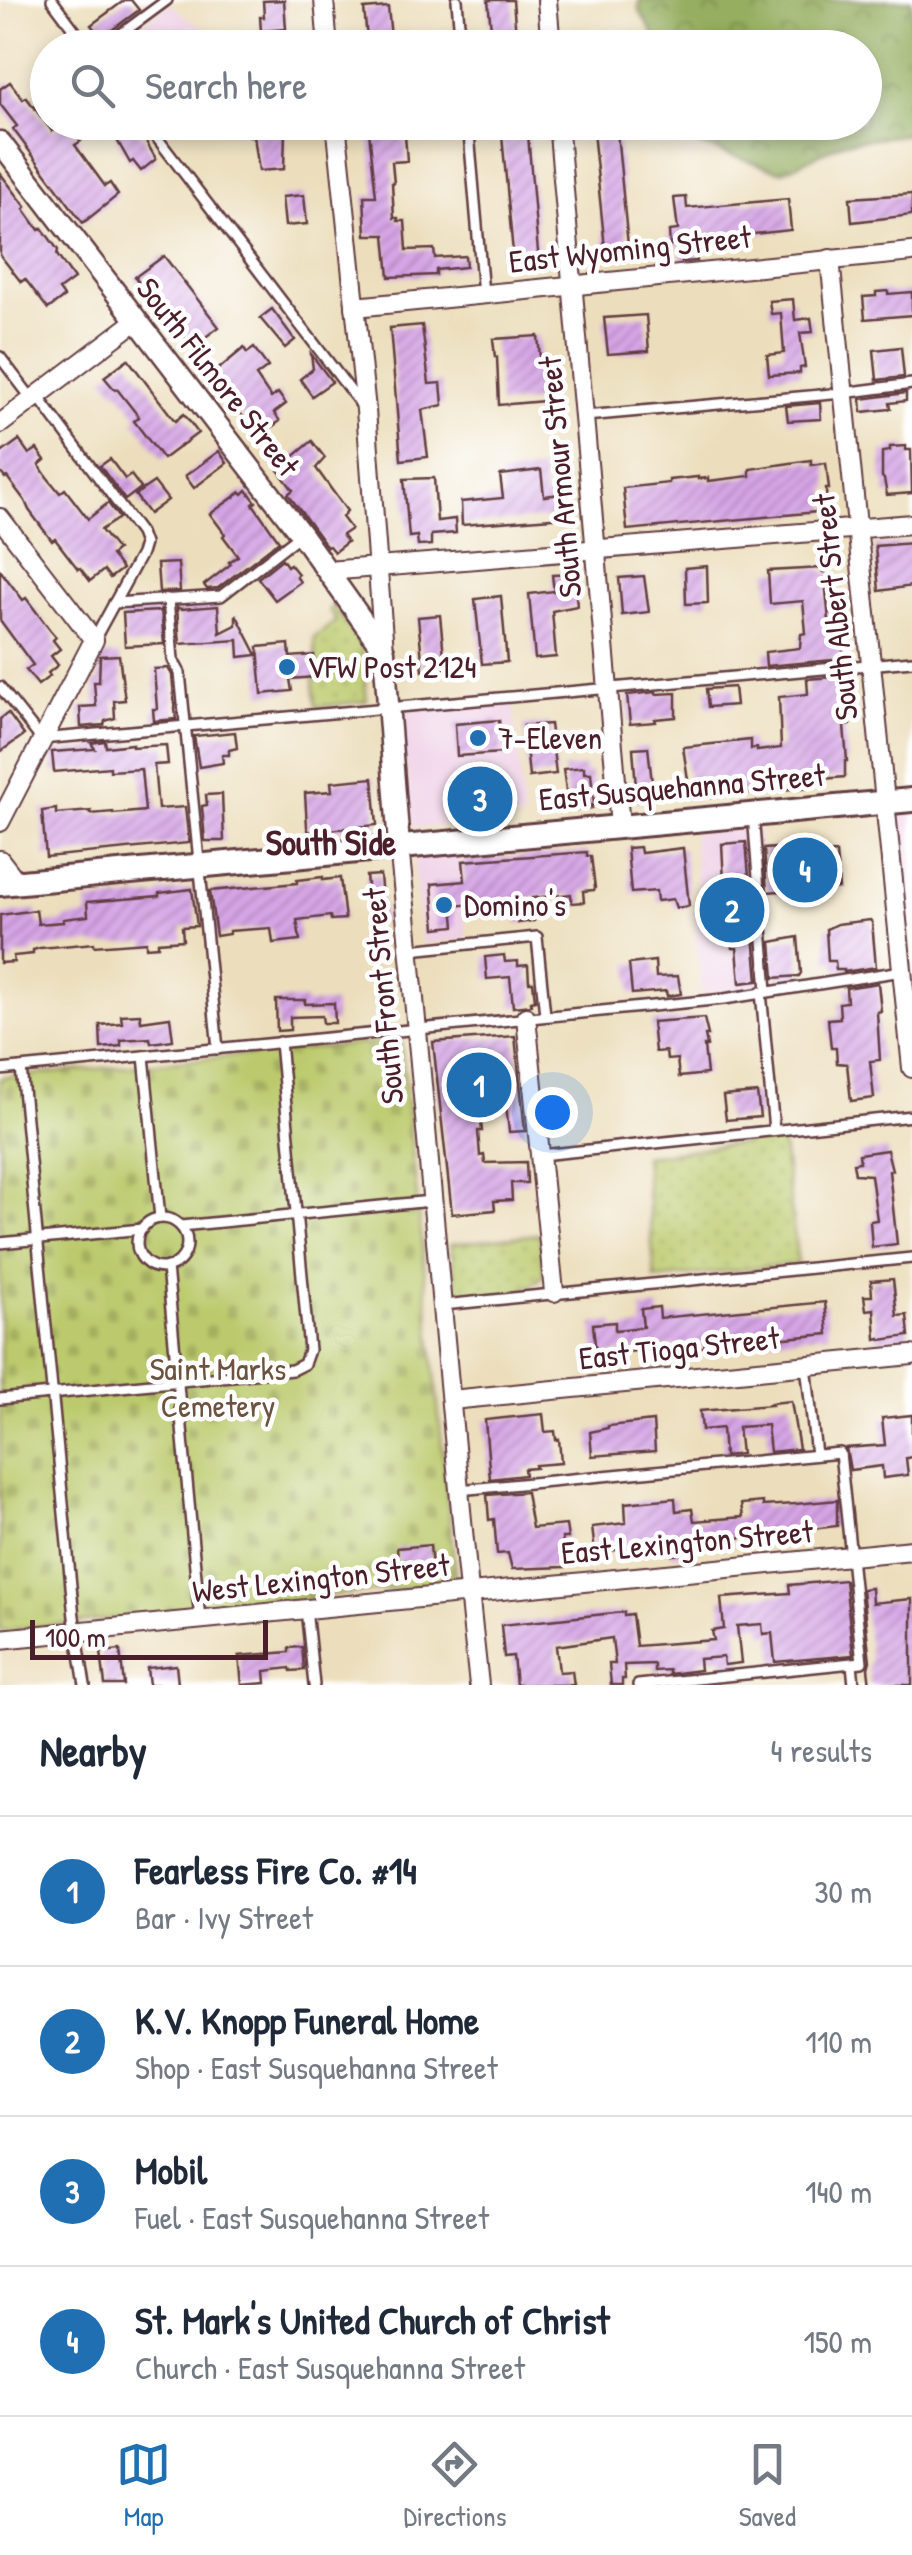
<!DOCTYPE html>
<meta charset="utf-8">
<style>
body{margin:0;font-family:"Patrick Hand",sans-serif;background:#f6f6f7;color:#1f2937}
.scale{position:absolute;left:30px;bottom:25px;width:238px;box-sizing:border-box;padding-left:10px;border:5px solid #4a1f2b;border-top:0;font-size:28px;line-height:35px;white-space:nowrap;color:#4a1f2b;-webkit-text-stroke:8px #fff;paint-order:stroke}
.you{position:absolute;left:552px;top:1112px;width:35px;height:35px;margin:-25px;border:8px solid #fff;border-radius:50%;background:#1a73e8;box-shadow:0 0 0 15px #1a73e833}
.badge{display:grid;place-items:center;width:65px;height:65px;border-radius:50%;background:#1f6fb2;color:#fff;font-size:32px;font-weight:700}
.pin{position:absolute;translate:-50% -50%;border:5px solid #fff;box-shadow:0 2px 10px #0006}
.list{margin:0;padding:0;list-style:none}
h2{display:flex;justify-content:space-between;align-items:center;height:130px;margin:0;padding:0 40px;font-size:42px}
h2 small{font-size:32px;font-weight:400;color:#747a83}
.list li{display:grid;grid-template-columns:65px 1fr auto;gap:30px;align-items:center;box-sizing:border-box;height:150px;padding:0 40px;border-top:2px solid #e0e1e3}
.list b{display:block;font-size:38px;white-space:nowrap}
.list p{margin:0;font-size:32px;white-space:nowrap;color:#747a83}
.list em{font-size:32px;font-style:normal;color:#747a83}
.icon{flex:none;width:55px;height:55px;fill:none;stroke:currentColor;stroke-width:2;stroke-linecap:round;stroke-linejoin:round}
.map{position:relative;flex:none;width:912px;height:1685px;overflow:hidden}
.search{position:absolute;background:#fff;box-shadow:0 5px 15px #0003;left:30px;right:30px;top:30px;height:110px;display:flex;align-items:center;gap:25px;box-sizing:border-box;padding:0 35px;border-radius:55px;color:#747a83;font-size:38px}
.sheet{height:730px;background:#fff}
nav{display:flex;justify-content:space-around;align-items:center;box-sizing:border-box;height:140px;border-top:2px solid #e0e1e3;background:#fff;font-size:28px;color:#747a83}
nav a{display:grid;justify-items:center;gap:5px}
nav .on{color:#1f6fb2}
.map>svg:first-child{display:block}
</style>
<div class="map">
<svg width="912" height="1685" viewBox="0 0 912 1685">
<defs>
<pattern id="grass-dots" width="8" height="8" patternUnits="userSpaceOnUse" patternTransform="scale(2.5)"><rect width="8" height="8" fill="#bcca6d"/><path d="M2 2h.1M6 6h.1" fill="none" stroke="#a3ad5f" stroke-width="1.8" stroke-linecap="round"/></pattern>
<pattern id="forest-crowns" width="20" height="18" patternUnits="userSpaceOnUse" patternTransform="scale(2.5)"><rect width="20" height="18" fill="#95ae60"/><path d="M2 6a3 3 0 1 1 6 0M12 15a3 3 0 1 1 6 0" fill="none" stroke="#7c8d4f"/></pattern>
<pattern id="cemetery-stones" width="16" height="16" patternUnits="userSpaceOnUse" patternTransform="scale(2.5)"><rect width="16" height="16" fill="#bcca6d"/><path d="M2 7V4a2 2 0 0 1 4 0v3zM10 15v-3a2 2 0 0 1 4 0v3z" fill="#a3ad5f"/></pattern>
<pattern id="building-hatch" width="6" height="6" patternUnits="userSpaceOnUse" patternTransform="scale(2.5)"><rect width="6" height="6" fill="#d6a5e6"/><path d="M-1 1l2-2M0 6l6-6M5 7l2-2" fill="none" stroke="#b086bb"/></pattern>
</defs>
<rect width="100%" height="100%" fill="#fff"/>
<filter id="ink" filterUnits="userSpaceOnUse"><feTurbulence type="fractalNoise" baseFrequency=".01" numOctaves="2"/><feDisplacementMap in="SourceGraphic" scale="20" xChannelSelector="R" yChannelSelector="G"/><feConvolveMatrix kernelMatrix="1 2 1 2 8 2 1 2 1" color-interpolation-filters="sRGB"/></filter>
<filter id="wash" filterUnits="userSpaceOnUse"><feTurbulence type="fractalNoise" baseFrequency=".0048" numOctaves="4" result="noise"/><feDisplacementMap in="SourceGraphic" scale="40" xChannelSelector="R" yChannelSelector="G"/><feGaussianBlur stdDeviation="2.25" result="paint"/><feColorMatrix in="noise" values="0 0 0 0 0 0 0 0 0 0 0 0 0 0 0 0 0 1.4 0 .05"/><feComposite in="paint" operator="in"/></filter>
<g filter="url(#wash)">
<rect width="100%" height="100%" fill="#ecdebc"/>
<g fill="#efd0e6">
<polygon points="170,4 225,47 109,48"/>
<polygon points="513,700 524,818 418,828 413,827 400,714 402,711"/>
<polygon points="912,812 912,930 905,931 894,814"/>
<polygon points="757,825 768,983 741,991 702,994 694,911 699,910 692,832"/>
<polygon points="460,853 467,939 422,944 414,865 416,859"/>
</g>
<g fill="url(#grass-dots)" stroke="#83744c" stroke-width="2.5">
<polygon points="333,605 361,644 367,701 316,707 313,679 317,677 314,638 336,621 329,610"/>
<polygon points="782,1138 798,1264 655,1279 644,1156"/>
<path d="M 540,1234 L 544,1273 C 529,1299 484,1295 457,1298 L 451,1244 Z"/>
</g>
<polygon fill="url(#forest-crowns)" stroke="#706646" stroke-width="2.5" points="639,0 912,0 912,134 844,142 782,172 700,145 680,123 864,122 864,48 661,47 639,10"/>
<polygon fill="url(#cemetery-stones)" stroke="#83744c" stroke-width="2.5" points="401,1040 456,1583 0,1631 0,1078"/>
<g id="blocks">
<g fill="url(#building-hatch)">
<polygon points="125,0 131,0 139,10 101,38 91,25"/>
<polygon points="284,0 286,29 261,31 260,17 264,17 263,1"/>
<polygon points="488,0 513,0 517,48 493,48"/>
<polygon points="388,7 392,48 368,48 364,9"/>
<polygon points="10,82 23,99 26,97 52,131 67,122 81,141 75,145 105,186 110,183 118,195 83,223 13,129 17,126 0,104 0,89"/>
<polygon points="107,122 131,122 139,134 141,133 156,159 141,171 133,161 130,163 117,140 119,139"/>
<polygon points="248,122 280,122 280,131 285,130 284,169 259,171 254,136 249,136"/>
<polygon points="368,122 404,122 407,161 392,162 394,183 392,183 394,218 398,218 398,221 405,221 407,250 434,249 435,258 465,256 466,267 436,270 436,275 389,277 385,235 366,235 364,196 376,196"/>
<polygon points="592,122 616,122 629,256 606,258"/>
<polygon points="527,123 539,264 506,266 505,254 513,253 501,125"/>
<polygon points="0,173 26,207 24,209 39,230 42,228 58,250 57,255 74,279 59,290 64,297 48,309 25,279 21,282 0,255"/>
<polygon points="912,194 912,215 852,222 850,198"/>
<polygon points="304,195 307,224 285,226 282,197"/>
<polygon points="686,197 687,208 788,199 791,230 695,240 697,261 682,262 681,245 670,246 669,231 678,230 674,198"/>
<polygon points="164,256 219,327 192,347 174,322 169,326 135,277"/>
<polygon points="888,291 888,294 912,292 912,315 865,319 863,297 876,296 876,292"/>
<polygon points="793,299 795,320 811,318 813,332 800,333 805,367 800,368 800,373 769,375 767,355 784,353 781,313 771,314 769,301"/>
<polygon points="272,309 295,340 285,348 260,318"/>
<polygon points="646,315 649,351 608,354 604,318"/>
<polygon points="422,325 429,384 441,383 443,405 422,410 428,457 401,460 390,328"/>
<polygon points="538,336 544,401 499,405 497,357 495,357 493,339"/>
<polygon points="901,347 904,377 877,380 874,350"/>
<polygon points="244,348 247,353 254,348 268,367 256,376 271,398 278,393 286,404 274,413 280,421 264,433 258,424 252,429 227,395 225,397 209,377"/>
<polygon points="311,354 332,382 312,396 300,379 313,369"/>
<polygon points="128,359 175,421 184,414 198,433 163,459 134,421 139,417 117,389 115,390 104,377"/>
<polygon points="906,393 906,401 890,403 891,409 862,412 861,399"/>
<polygon points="820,403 821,419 788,421 786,406"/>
<polygon points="19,440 29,454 37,449 45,460 39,465 47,477 60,493 65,489 88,519 108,503 119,518 101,530 117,550 111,555 122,569 110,578 104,570 90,581 80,568 78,569 55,539 52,541 29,510 25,501 7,477 5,478 0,472 0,454"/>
<polygon points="312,441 325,458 316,468 347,511 342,517 351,529 342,535 347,542 334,552 329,546 327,547 288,494 293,490 278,470"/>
<polygon points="906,446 906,450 911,450 912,493 887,495 884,479 882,477 882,452 890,451 890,447"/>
<polygon points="219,451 227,463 194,488 185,476"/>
<polygon points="110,459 125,479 131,475 141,488 125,500 100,466"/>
<polygon points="811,460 811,465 826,463 829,489 826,489 827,511 627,530 623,488 669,483 669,480 698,477 698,479 708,478 708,481 750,476 750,469"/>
<polygon points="541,470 544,496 562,494 564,517 462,525 461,502 503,498 500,475"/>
<polygon points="434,478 437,521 455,519 456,533 431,535 431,545 418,546 417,536 409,537 404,479"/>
<polygon points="154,482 168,500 149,514 135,495"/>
<polygon points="247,490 256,502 253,504 279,541 218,588 207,589 204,585 231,564 229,562 238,556 223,536 225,534 210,514 241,492 243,494"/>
<polygon points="912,543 912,586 879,591 875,546"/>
<polygon points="282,559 287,566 290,564 298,574 296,576 300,582 275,600 258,578"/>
<polygon points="178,563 180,591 159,592 157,564"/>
<polygon points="707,566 708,603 686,604 685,568"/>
<polygon points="822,568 823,572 830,572 832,589 826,590 830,631 841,630 844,659 766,666 765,652 800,648 801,634 806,633 803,601 770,604 768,571"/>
<polygon points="0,570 23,600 26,598 50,630 56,637 53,640 60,649 51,656 58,665 48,673 50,676 38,685 26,670 33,665 0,620"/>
<polygon points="574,574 577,606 552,611 556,657 535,659 529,594 554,591 552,575"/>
<polygon points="644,576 649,612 622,615 619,578"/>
<polygon points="501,596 507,662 482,664 475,599"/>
<polygon points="218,606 220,633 236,625 236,614 257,655 239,657 238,640 180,644 177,607 181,609"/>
<polygon points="161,608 164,644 125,646 123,613 160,611"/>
<polygon points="440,615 444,656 450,656 451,669 423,671 418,617"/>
<polygon points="289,644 290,657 314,655 316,677 290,679 292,691 262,694 258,647"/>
<polygon points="119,655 125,700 114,701 115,718 105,721 104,725 81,727 80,707 96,706 94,682 99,682 100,656"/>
<polygon points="168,668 172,675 176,719 154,721 153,709 157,709 154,669"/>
<polygon points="846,676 850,725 844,726 847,761 845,761 845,777 810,780 810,787 691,799 683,747 751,740 751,749 757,748 757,751 781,748 779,697 808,694 807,679"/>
<polygon points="734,687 736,705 708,707 706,689"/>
<polygon points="656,692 656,694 676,693 676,717 655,719 656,722 630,724 627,695"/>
<polygon points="8,713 24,735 0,752 0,719"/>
<polygon points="499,720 502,753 457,756 455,724"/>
<polygon points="550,724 556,774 529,777 524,726"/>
<polygon points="235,732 237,748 229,750 229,755 222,755 223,763 199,767 194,736"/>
<polygon points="105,741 106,747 132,744 132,747 166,745 168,764 154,765 158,809 185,807 189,843 46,857 42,811 56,809 56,814 91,811 91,814 113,812 113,814 145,811 141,769 110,771 110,767 54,772 52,752 95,749 91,743"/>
<polygon points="648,747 654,800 637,801 633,748"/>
<polygon points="584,767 584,773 591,773 594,805 591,805 592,808 569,811 563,769"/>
<polygon points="373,778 377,825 309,832 307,827 305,793 332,791 331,782"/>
<polygon points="222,794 224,841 205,841 202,806 207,805 206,795"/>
<polygon points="746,842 758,981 740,983 737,948 733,948 730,920 726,921 726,916 712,917 711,904 725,902 722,844"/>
<polygon points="801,846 802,855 836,853 839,888 787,893 782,893 781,891 767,892 764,849"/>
<polygon points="640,847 641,853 683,848 689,906 676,908 673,899 657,901 656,891 631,893 627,848"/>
<polygon points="587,852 587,856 591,856 595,888 594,890 583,891 584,902 572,903 571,894 532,898 534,921 518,923 516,907 492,909 491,902 453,906 455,926 436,928 432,884 465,881 463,861"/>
<polygon points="380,875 384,922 371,923 366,876"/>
<polygon points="323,877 323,880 340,878 345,919 331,920 330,916 297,920 300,940 273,943 271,928 229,931 229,934 216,936 210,891 297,883 297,880"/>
<polygon points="192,889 197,926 182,927 183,940 158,942 158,946 146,947 146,942 94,946 94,943 40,948 33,950 33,954 13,956 14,962 0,963 0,915 36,910 38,924 63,922 63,919 88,916 87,902 159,896 159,893"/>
<polygon points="870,920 872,922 876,967 844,972 844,970 836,970 835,961 828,961 826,929 837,924"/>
<polygon points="798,937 801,973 799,976 774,978 771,942"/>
<polygon points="504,955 505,962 518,961 518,966 528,965 529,982 533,982 535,1000 531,1001 531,1005 513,1007 510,977 487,979 485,957"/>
<polygon points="655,961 656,977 678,976 681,994 667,996 666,991 632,994 629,964"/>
<polygon points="878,983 881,1011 877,1012 880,1060 870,1061 874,1098 851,1101 847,1064 837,1063 836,1048 831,1048 828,1019 840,1018 839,1003 847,1002 846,988"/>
<polygon points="276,1000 305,1000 305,1004 334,1003 335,1023 323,1023 322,1016 290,1017 290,1030 277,1031"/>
<polygon points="140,1014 141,1021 170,1017 173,1040 151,1043 150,1038 121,1040 121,1046 101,1048 100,1025 122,1023 121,1015"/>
<polygon points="704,1018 708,1035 705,1035 707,1046 704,1046 707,1074 679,1077 677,1059 667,1060 666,1051 655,1052 652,1022"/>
<polygon points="515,1036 525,1131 509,1132 506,1104 479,1106 482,1131 478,1131 480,1156 484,1155 485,1163 526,1162 527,1183 511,1183 512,1200 494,1201 495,1210 452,1214 433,1042"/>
<polygon points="757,1093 760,1117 726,1120 723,1096"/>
<polygon points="887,1150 892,1170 889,1171 897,1244 872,1247 870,1221 877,1220 871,1175 855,1174 853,1163 860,1162 859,1154"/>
<polygon points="893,1279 897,1316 907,1315 909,1336 881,1340 880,1338 876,1339 874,1309 866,1310 864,1296 872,1296 871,1281"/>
<polygon points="825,1302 828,1334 754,1341 753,1336 705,1341 704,1347 688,1348 683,1345 596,1356 593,1324 615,1322 615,1330 643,1327 641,1309 659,1307 660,1318"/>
<polygon points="791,1401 799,1449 770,1452 767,1425 738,1427 741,1454 724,1456 722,1428 702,1430 700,1411 772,1405 771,1403"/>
<polygon points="543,1414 545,1432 555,1431 556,1440 559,1439 561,1463 535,1465 536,1468 524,1469 525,1475 490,1479 485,1420"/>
<polygon points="912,1415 912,1457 906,1458 908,1475 883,1478 882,1466 850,1470 846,1448 885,1445 882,1418"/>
<polygon points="653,1421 655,1451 592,1456 590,1432 608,1428 608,1426"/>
<polygon points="526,1492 532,1528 566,1525 568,1538 562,1538 565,1567 512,1569 508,1553 497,1554 494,1519 489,1520 487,1495"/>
<polygon points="675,1498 676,1511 692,1509 694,1521 743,1517 741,1504 763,1502 763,1506 795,1504 837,1500 837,1526 728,1539 726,1543 695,1547 695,1552 672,1555 669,1545 595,1552 592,1527 626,1523 625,1503"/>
<polygon points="430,1545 432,1568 399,1571 397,1548"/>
<polygon points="845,1580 853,1655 775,1662 772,1633 763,1634 762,1624 737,1626 741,1663 724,1665 723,1657 699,1659 700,1670 669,1674 669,1670 654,1671 654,1664 624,1665 625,1679 622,1679 622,1685 611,1685 609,1664 615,1664 612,1638 556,1646 559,1672 572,1671 574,1685 516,1685 513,1656 504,1657 501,1625 624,1612 624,1616 632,1615 636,1646 714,1640 712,1631 724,1629 721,1598 790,1593 789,1585"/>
<polygon points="871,1588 872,1603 912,1599 912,1685 870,1685 868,1668 870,1661 862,1589"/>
<polygon points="302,1647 304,1670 291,1671 290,1668 265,1671 266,1683 242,1685 239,1656 289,1652 289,1648"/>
<polygon points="120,1650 124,1685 105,1685 101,1652"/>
<polygon points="176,1665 178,1684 149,1685 147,1668"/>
</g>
</g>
</g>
<g filter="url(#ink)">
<use href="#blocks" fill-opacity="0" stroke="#623c41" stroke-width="2.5"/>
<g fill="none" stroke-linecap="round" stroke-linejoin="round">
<defs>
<g id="service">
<polyline points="52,0 88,48"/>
<polyline points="457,0 461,48"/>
<polyline points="102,48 167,0"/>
<polyline points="145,122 362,406"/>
<polyline points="468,122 483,294"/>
<polyline points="0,357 32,399"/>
<polyline points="37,395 140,533 144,544 141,554 94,640"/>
<polyline points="585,416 843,393 912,384"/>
<polyline points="168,599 173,660 180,673 218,1049"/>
<polyline points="114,603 221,596 301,534"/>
<polyline points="0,687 41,739 912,661"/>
<polyline points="492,793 500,797 493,802"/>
<polyline points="466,795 455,801 467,804"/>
<polyline points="753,814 767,991"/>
<polyline points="410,950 537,937 545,1015"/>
<polyline points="761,992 774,1130"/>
<polyline points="144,1056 160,1218"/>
<polyline points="21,1068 74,1617 85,1685"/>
<polyline points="0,1070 724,999 902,971"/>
<polyline points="541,1155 912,1116"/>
<circle cx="162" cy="1243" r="25"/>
<polyline points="181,1226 431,1201"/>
<polyline points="0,1243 142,1229"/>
<polyline points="167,1267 200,1620"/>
<polyline points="443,1305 912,1258"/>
<polyline points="806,1365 816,1455"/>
<polyline points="0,1399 292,1370 304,1364 309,1350 280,1042"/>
<polyline points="459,1490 840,1453 862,1662 638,1685"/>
<polyline points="306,1609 314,1685"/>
<polyline points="852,1663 854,1685"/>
</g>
<g id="minor">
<polyline points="324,0 328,48"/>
<polyline points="547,0 551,48"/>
<polyline points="336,122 366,410 384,651"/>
<polyline points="558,122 620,826"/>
<polyline points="830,259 912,1068"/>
<polyline points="355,307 912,252"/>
<polyline points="0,424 136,321"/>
<polyline points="0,518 94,640 0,822"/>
<polyline points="327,571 912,524"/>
<path d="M 399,846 C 428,1125 448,1406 479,1685"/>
<polyline points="0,860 17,882"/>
<polyline points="526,1017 554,1292"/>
<polyline points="451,1400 912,1355"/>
<polyline points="0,1639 912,1550"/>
</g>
<polyline id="tertiary" points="0,142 301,534 384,651 399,846"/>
<polyline id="secondary" points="0,884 912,800"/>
</defs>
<use href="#service" stroke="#623c41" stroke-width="14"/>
<use href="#minor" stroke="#623c41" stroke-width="22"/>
<use href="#tertiary" stroke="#623c41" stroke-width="25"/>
<use href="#secondary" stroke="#623c41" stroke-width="28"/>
<use href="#service" stroke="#fff" stroke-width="9"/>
<use href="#minor" stroke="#fff" stroke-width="18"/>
<use href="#tertiary" stroke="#fff" stroke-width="20"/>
<use href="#secondary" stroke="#fff" stroke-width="22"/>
</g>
</g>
<g fill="#1f6fb2" stroke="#fff" stroke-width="4">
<circle cx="287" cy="667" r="10"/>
<circle cx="478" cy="738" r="10"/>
<circle cx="444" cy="905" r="10"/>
</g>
<g text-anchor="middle" stroke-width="9" stroke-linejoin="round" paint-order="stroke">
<g font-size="32" fill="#4a1f2b" stroke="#fff">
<text transform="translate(630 249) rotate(-6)" y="11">East Wyoming Street</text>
<text transform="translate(218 377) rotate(52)" y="11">South Filmore Street</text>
<text transform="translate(560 477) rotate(-95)" y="11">South Armour Street</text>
<text transform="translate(835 607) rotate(-96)" y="11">South Albert Street</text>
<text transform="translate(682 787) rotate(-5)" y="11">East Susquehanna Street</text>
<text transform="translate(383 996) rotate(-95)" y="11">South Front Street</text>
<text transform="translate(679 1348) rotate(-6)" y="11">East Tioga Street</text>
<text transform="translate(687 1542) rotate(-5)" y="11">East Lexington Street</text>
<text transform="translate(321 1578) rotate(-6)" y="11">West Lexington Street</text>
</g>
<g font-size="32" fill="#4a1f2b" stroke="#fff" text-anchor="start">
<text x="307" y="678">VFW Post 2124</text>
<text x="498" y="749">7-Eleven</text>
<text x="464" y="916">Domino's</text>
</g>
<g font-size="32" fill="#6c523f" stroke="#fff">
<text x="218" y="1380">Saint Marks<tspan x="218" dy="37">Cemetery</tspan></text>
</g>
<g font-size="35" font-weight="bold" fill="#4a1f2b" stroke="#fff">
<text x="331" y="855">South Side</text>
</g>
</g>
</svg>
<div class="scale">100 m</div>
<div class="you"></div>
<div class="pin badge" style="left:479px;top:1085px">1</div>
<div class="pin badge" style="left:732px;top:910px">2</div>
<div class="pin badge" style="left:480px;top:799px">3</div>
<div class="pin badge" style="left:805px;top:870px">4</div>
<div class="search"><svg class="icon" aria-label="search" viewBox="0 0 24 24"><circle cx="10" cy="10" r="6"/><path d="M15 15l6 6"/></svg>Search here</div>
</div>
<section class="sheet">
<h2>Nearby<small>4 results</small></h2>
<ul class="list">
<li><span class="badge">1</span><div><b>Fearless Fire Co. #14</b><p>Bar · Ivy Street</p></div><em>30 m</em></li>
<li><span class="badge">2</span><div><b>K.V. Knopp Funeral Home</b><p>Shop · East Susquehanna Street</p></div><em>110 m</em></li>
<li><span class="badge">3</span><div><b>Mobil</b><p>Fuel · East Susquehanna Street</p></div><em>140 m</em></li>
<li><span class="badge">4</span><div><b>St. Mark's United Church of Christ</b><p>Church · East Susquehanna Street</p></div><em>150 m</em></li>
</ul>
</section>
<nav>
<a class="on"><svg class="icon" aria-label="map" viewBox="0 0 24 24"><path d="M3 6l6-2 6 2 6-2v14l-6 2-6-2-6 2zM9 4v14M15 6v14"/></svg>Map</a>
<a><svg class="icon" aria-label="directions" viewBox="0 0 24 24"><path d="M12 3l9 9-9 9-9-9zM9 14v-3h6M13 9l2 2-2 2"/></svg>Directions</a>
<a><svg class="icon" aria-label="saved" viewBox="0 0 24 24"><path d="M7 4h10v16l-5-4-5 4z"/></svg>Saved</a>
</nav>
